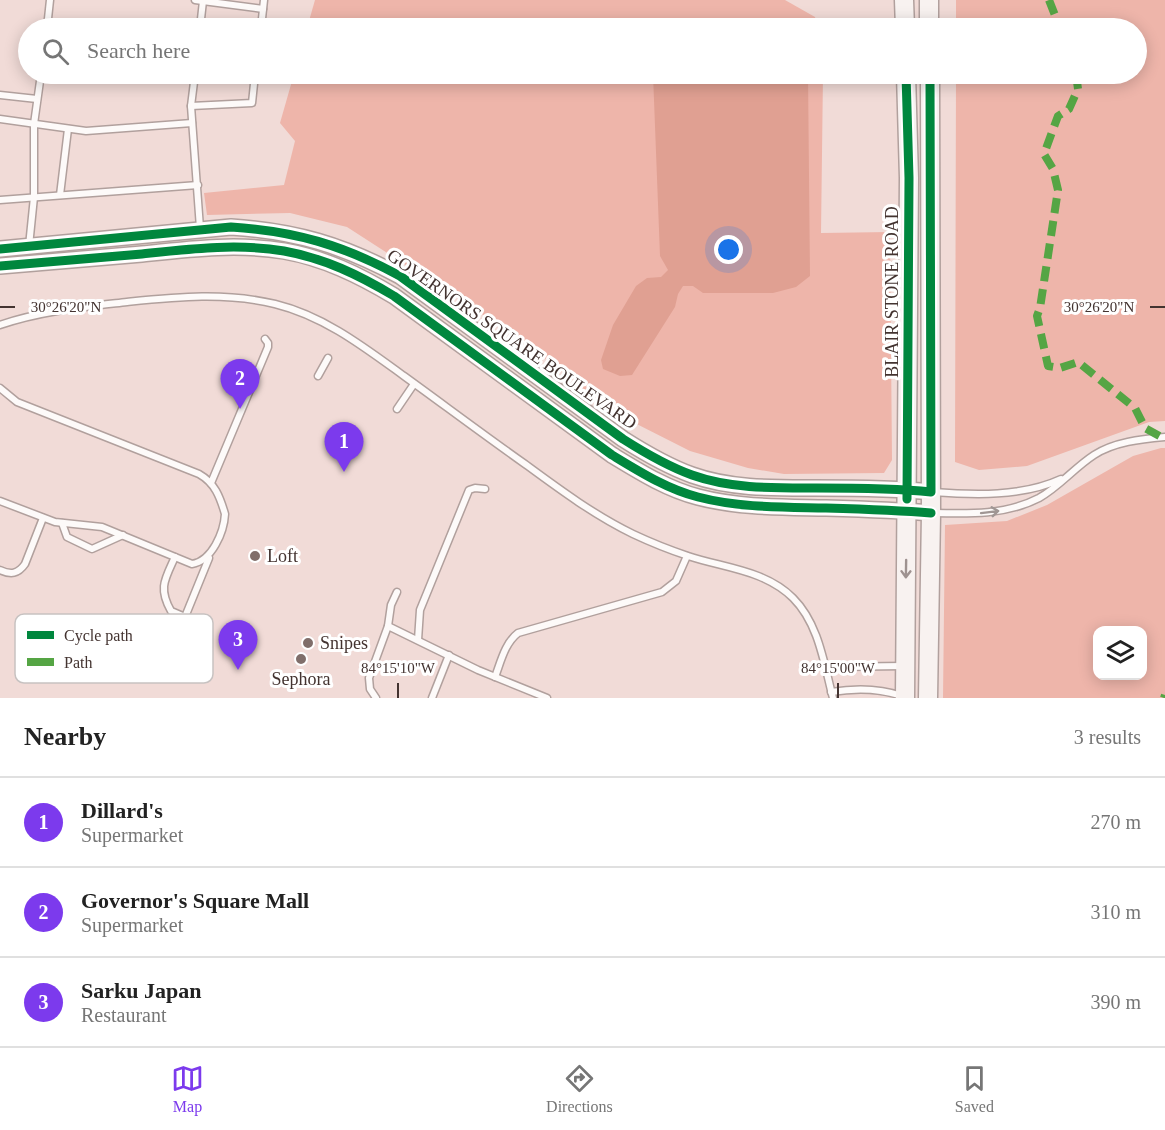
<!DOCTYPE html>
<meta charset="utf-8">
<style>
body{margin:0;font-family:Georgia,serif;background:#f2f2f2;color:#222}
.controls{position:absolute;right:18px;bottom:18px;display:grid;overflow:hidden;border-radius:12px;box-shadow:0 3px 15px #0003}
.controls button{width:54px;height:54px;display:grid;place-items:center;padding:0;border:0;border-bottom:2px solid #e0e0e0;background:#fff;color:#222;font:30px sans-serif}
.you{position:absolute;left:729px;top:250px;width:21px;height:21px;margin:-15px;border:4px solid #fff;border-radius:50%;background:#1a73e8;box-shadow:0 0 0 9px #1a73e833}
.badge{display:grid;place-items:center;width:39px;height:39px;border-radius:50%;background:#7c3aed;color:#fff;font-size:20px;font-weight:700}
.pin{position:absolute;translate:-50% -50px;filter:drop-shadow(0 2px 3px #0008)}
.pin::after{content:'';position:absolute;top:32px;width:21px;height:18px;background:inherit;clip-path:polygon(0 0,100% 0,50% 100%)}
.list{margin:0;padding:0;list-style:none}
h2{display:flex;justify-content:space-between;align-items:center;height:78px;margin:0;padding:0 24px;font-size:26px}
h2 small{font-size:20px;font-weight:400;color:#767676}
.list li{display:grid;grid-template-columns:39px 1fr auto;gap:18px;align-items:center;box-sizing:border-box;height:90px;padding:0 24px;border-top:2px solid #e0e0e0}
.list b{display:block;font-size:22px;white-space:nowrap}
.list p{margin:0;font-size:20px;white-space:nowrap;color:#767676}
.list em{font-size:20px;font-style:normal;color:#767676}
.icon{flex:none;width:33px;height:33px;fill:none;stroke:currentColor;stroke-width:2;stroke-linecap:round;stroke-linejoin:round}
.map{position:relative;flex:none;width:1165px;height:698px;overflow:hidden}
.search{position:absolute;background:#fff;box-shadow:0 3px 15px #0003;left:18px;right:18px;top:18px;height:66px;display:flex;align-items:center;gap:15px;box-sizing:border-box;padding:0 21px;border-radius:33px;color:#767676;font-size:22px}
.sheet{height:348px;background:#fff}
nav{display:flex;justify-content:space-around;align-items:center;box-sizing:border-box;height:84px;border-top:2px solid #e0e0e0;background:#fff;font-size:16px;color:#767676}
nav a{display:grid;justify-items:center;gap:3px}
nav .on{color:#7c3aed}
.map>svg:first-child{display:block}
</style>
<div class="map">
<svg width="1165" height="698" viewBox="0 0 1165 698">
<rect width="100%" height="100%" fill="#f1dbd7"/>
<g fill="#eeb5aa" fill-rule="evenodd">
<polygon points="315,0 785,0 815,17 818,28 307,28"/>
<polygon points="956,0 1165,0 1165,421 1149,422 1027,466 979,470 955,462 956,74 1136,74 1136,28 956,28"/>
<polygon points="294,74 823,74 821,233 890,232 892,460 884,473 784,474 748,468 690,451 611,411 522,340 347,227 290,213 207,215 204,193 284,185 295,141 280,123"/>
<path d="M 1161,448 L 1165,448 L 1165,698 L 943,698 L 945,525 L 1007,521 L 1047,505 L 1133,456 ZM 1142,630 L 1142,676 L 1098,676 L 1098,630 Z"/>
</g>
<polygon fill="#e0a092" points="653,74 808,74 810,276 796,287 773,293 703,293 693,286 683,286 678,294 675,307 632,375 620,376 603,369 601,360 613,325 636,286 647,278 661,277 668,270 660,256"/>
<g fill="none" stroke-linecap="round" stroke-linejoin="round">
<defs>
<g id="service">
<polyline points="195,0 263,9"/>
<polyline points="47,28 50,0"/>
<polyline points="200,28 203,1"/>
<polyline points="261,28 264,0"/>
<polyline points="195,74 191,106 200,228"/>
<polyline points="0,95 37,99"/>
<polyline points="191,106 252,103 255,74"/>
<polyline points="0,119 86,131 192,123"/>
<polyline points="60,195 68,129"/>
<polyline points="0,200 198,185"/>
<polyline points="29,246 34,197 34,124 41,74"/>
<path d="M 0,325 C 41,311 84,307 127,302 C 177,297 225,292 275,304 C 324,316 364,347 404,376 C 444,405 484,435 525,464 C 559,489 594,515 633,534 C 650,542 670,550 688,556 C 724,568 765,570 793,598 C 819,624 824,664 833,698"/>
<polyline points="318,376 328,358"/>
<path d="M 0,388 L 17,402 L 199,474 C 215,483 220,497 225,514 C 224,532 212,561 192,564 L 102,527 L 55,522 L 0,501"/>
<polyline points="397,409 414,384"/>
<polyline points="211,483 268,347 268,343 265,339"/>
<path d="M 932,492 C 974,495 1022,497 1061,479"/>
<path d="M 934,513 C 970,514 1006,515 1039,498 C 1059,487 1074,468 1094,455 C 1114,442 1141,439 1165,437"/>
<polyline points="62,523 67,537 92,549 123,535"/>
<path d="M 175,557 C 165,579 158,588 171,611 L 185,617 L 209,558"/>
<path d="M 0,570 C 11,575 18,574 25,564 L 43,518"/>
<polyline points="388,626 391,605 397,592"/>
<polyline points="418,640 420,610 469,490 475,488 485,489"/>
<polyline points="825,667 904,666"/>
<path d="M 495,677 C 501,661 505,643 518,633 L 662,592 L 676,581 L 687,556"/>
<path d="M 831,692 C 855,688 879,688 902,696"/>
<polyline points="376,698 370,689 369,678 388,626 478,670 547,698"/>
<polyline points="432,698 449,655"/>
</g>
<g id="tertiary">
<path d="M 0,249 L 231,227 C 295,231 343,245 400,276 L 623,439 C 645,453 667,466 692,475 C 731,489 775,488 816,488 C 854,488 893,488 931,492"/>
<path d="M 0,266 C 47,262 95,258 142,254 C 189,249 237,243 284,251 C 324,258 359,275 394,296 L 612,455 C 640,472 667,489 698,497 C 740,508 784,507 826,508 C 861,509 896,510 931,513"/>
</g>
<g id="secondary">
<polyline points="904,0 905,28"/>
<polyline points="929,0 929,28"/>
<polyline points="905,698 909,178 906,74"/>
<polyline points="928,698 931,513 930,74"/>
</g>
</defs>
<use href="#service" stroke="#b1a09d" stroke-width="9"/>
<use href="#tertiary" stroke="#b1a09d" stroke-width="18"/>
<use href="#secondary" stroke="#b1a09d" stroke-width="21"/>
<use href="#service" stroke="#fdfaf9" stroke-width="6"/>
<use href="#tertiary" stroke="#fdfaf9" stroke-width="15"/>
<use href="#secondary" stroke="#f8f2f0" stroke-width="18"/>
<g stroke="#55a544" stroke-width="8" stroke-dasharray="15 8" stroke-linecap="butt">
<polyline points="1049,0 1060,28"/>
<polyline points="1076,74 1078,89 1069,109 1058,116 1044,154 1053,169 1058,190 1040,308 1037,316 1048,366 1060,368 1078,362 1135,408 1145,428 1165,439"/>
<polyline points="1164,698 1165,695"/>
</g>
<defs>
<g id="cycleway">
<polyline points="906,74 909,178 907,499"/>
<path d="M 0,249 L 231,227 C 295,231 343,245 400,276 L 623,439 C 645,453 667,466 692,475 C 731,489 775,488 816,488 C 854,488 893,488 931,492 L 930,74"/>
<path d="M 0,266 C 47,262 95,258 142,254 C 189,249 237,243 284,251 C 324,258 359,275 394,296 L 612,455 C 640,472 667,489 698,497 C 740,508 784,507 826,508 C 861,509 896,510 931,513"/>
</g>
</defs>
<use href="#cycleway" stroke="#fff" stroke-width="13"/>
<use href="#cycleway" stroke="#00873e" stroke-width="9"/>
</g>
<defs><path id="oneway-shaft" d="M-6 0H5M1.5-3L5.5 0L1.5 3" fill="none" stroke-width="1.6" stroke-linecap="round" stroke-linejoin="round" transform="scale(1.5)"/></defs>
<use stroke="#a09694" href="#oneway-shaft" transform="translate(990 512) rotate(-7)"/>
<use stroke="#9e9290" href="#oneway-shaft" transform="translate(906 569) rotate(91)"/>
<path fill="none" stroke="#433330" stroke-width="2" d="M 0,307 L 15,307M 1150,307 L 1165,307M 398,683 L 398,698M 838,683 L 838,698"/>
<g fill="#806e6a" stroke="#fff" stroke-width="2">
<circle cx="255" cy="556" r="6"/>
<circle cx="308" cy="643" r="6"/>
<circle cx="301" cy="659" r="6"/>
</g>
<g text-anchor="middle" stroke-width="6" stroke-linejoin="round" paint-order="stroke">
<g font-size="18" fill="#433330" stroke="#fff">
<text transform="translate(892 292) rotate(-90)" y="6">BLAIR STONE ROAD</text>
<text transform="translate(512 339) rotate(35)" y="6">GOVERNORS SQUARE BOULEVARD</text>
</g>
<g font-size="18" fill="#433330" stroke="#fff" text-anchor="start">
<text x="267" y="562">Loft</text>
<text x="320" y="649">Snipes</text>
<text x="301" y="685" text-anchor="middle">Sephora</text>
</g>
</g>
<rect x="15" y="614" width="198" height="69" rx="9" fill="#fff" stroke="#c7c2c1" stroke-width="1.5"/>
<rect x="27" y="631" width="27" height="8" fill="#00873e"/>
<rect x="27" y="658" width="27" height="8" fill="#55a544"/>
<g font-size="16" fill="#433330">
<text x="64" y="641">Cycle path</text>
<text x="64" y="668">Path</text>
</g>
<g font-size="15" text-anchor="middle" fill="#433330" stroke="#fff" stroke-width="6" stroke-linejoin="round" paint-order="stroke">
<text x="66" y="312">30°26'20"N</text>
<text x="1099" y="312">30°26'20"N</text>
<text x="398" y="673">84°15'10"W</text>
<text x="838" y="673">84°15'00"W</text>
</g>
</svg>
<div class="controls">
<button><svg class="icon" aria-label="layers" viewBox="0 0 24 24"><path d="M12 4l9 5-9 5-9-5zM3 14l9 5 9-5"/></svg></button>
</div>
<div class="you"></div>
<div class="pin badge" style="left:344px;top:472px">1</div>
<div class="pin badge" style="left:240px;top:409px">2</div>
<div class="pin badge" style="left:238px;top:670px">3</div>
<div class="search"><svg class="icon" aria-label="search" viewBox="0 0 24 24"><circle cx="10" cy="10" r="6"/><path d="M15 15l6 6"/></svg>Search here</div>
</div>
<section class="sheet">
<h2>Nearby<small>3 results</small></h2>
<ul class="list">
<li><span class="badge">1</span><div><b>Dillard's</b><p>Supermarket</p></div><em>270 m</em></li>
<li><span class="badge">2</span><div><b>Governor's Square Mall</b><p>Supermarket</p></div><em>310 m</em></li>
<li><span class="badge">3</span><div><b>Sarku Japan</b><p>Restaurant</p></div><em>390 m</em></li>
</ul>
</section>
<nav>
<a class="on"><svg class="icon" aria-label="map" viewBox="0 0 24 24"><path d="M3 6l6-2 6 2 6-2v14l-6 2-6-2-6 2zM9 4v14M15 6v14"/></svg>Map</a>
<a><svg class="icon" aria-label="directions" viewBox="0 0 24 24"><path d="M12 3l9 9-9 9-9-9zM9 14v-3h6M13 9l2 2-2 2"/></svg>Directions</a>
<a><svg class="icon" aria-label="saved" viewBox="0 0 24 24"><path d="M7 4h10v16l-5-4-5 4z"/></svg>Saved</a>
</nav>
